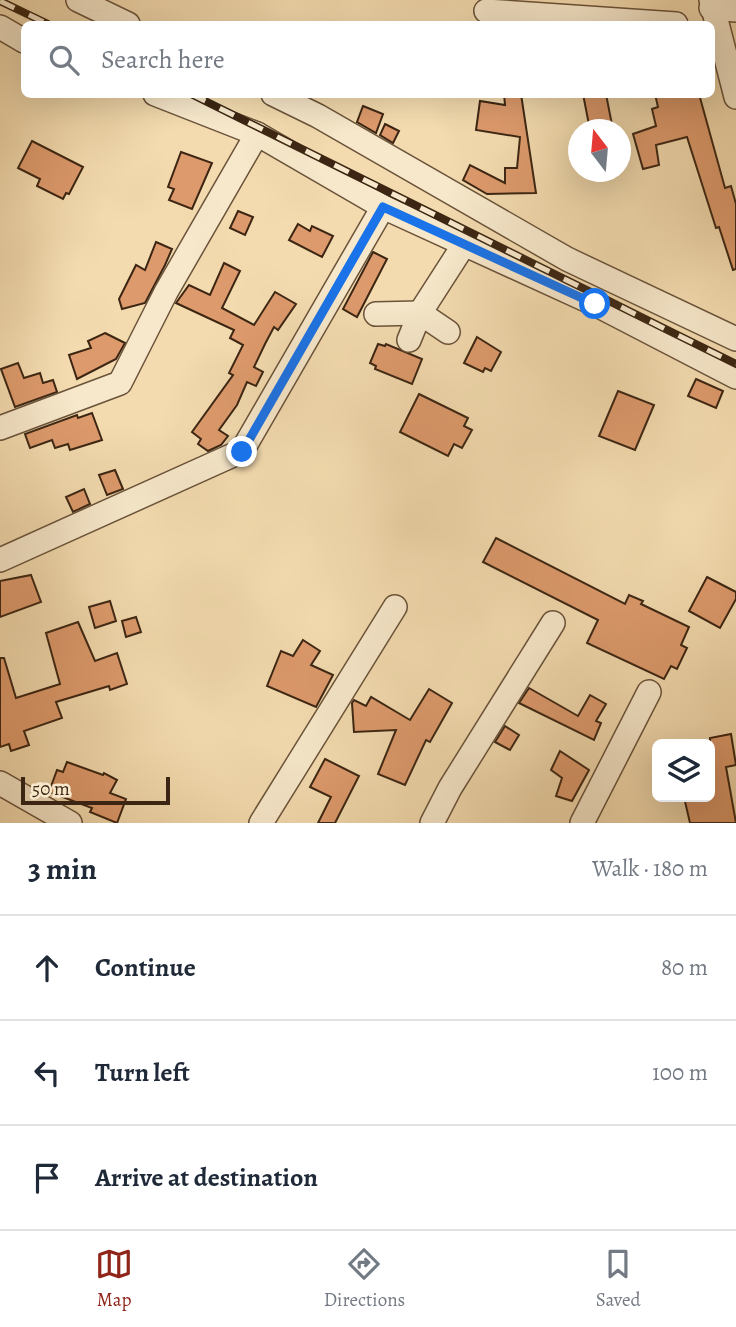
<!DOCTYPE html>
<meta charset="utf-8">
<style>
body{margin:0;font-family:Alegreya,serif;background:#f2f2f3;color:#1f2937}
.controls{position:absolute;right:21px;bottom:21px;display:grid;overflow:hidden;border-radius:10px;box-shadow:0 7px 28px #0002}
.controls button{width:63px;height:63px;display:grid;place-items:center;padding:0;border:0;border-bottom:2px solid #e0e1e3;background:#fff;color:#1f2937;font:35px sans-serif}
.compass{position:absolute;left:568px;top:119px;width:63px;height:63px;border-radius:50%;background:#fff;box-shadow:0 7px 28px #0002;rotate:344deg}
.scale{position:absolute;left:21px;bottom:18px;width:149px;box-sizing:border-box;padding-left:7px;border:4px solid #3c2613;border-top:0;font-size:19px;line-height:24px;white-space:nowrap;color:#3c2613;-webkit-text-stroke:5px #f7e8cb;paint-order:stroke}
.stop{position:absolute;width:21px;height:21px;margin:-16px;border:5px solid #1a73e8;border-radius:50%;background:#fff}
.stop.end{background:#1a73e8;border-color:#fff;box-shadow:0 2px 7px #0008}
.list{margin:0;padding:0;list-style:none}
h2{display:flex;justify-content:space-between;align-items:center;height:91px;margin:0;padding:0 28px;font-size:30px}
h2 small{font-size:23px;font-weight:400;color:#747a83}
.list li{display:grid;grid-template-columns:46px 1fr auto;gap:21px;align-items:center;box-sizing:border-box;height:105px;padding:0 28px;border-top:2px solid #e0e1e3}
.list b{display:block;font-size:26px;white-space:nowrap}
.list em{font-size:23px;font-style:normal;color:#747a83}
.icon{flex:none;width:38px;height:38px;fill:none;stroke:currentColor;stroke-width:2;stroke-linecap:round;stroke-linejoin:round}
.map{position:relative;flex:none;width:736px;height:823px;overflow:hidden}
.search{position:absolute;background:#fff;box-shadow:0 7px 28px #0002;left:21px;right:21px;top:21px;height:77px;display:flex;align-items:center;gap:18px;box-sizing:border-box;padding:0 24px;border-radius:10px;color:#747a83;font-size:26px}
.sheet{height:406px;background:#fff}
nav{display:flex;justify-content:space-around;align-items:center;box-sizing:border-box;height:98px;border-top:2px solid #e0e1e3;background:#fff;font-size:19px;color:#747a83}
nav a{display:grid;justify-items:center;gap:4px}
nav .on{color:#8f2418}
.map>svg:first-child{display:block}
</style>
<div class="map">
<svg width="736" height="823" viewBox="0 0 736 823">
<rect width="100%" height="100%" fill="#f3dbaf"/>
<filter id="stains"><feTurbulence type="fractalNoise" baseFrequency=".00286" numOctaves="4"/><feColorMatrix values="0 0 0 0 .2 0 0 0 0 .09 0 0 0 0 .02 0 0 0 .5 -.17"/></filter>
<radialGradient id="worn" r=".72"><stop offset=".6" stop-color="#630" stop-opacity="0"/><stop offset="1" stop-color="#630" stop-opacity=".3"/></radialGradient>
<g fill="#dd9a6c" stroke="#3c2613" stroke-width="2">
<polygon points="504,94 521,94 536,193 487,194 463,180 470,165 505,183 505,168 517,168 520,137 476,130 480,101 505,105"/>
<polygon points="583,94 606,94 613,130 590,130"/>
<polygon points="655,94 699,94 725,188 731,186 736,204 736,269 733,270 719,227 716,228 687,137 656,145 659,165 643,169 633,134 656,126 652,109 658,107"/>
<polygon points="363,106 383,114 376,133 357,122"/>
<polygon points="385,124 399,131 393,143 380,135"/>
<polygon points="32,141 83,167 69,194 66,193 63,199 37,186 40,179 18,168"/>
<polygon points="181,152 212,163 192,209 169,200 174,189 168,187"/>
<polygon points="238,211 253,217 245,235 230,228"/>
<polygon points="298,224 310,231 312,226 333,236 322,257 289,240"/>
<polygon points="156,242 172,249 165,265 145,303 122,309 119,299 136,265 145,270"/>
<polygon points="373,252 387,259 357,317 343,309"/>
<polygon points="224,263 240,271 222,308 254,325 275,292 296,304 278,330 274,327 265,344 254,367 263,372 256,386 247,382 237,405 219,430 228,436 221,445 208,451 198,444 201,439 192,432 233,375 229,373 243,345 230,338 234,330 176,303 189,285 210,295"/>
<polygon points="105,333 125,343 116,359 77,379 69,355 91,348 88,341"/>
<polygon points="477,337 501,352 491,371 485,368 483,372 464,363"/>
<polygon points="378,344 385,346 386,344 422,359 412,384 375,369 376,366 370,363"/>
<polygon points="18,363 24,378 40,373 43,383 53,380 57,392 15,407 1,369"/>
<polygon points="696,379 723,391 716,408 688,396"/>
<polygon points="618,391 654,405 635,450 599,436"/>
<polygon points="419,394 468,418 464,426 472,430 462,448 454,444 448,456 400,432"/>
<polygon points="92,413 102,440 70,450 68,444 55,448 52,440 30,448 25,434 77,415 78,418"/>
<polygon points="115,470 123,489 107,495 99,475"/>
<polygon points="84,489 90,504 73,512 66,497"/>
<polygon points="496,538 625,604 629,595 643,601 641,604 689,627 681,645 687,648 677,669 671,666 664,679 587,643 598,620 483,562"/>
<polygon points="31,575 41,602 0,617 0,581"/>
<polygon points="707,577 736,592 736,599 720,628 689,611"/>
<polygon points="110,601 116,621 95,628 89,607"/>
<polygon points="136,617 141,632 126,637 122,621"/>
<polygon points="78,622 95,661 117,653 127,684 110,690 109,686 56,702 62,718 24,731 29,745 11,751 9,744 0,747 0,658 4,658 16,698 60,684 46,633"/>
<polygon points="303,640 320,651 311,665 333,675 316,707 267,686 281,651 293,656"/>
<polygon points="529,688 578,716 590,695 606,704 596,721 601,723 594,740 519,703"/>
<polygon points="429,689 452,703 430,742 426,740 405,785 378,774 396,730 354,732 352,703 354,700 366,706 371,697 410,720"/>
<polygon points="505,726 519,735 510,750 495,742"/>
<polygon points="731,734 736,765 726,767 736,823 690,823 684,797 710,797 710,738"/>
<polygon points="560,751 589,770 572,801 556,796 562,778 551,770"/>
<polygon points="325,759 359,776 335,823 318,823 331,797 310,787"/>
<polygon points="67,762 103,775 104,773 117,780 110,793 126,799 117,823 90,812 92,808 49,792 57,770 63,772"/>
</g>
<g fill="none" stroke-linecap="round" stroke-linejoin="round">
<defs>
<g id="minor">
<polyline points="78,0 128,24"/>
<polyline points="711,0 736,97"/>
<polyline points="711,8 736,10"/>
<polyline points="486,11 676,24"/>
<polyline points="0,27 24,41"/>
<polyline points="155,94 257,134 383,207 595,304 736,377"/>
<polyline points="273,94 318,116 567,259 736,339"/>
<polyline points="376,314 420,313 448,332"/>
<polyline points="409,340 420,313 465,243"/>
<polyline points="0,428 120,383 166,292 257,134"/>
<polyline points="0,560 242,451 383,207"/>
<polyline points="0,783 70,823"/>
<polyline points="261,823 395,607"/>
<polyline points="432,823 450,788 553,623"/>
<polyline points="582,823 649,692"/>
</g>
</defs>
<use href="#minor" stroke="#6a533a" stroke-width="26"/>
<use href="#minor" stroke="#f7e8cb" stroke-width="23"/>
<defs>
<g id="rail">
<polyline points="0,1 48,24"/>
<polyline points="191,94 736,364"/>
</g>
</defs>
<use href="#rail" stroke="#3c2613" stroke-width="8"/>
<use href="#rail" stroke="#f7e8cb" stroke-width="5" stroke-dasharray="16" stroke-linecap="butt"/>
</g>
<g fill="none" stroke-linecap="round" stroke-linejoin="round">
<polyline stroke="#1a73e8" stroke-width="9" points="242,452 383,207 595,304"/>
</g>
<rect width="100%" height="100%" filter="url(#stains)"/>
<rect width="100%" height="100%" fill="url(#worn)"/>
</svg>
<div class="controls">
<button><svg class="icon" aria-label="layers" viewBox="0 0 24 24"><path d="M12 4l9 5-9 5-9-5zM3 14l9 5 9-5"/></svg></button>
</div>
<svg class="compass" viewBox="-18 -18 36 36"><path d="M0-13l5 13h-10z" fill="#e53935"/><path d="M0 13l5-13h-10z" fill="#747a83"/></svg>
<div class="scale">50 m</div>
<div class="stop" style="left:595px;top:304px"></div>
<div class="stop end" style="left:242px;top:452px"></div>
<div class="search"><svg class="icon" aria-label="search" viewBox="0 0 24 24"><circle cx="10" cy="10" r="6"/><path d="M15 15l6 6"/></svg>Search here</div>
</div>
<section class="sheet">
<h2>3 min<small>Walk · 180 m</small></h2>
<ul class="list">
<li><svg class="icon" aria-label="ahead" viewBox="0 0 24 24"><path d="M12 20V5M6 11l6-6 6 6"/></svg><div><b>Continue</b></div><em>80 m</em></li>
<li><svg class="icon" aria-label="left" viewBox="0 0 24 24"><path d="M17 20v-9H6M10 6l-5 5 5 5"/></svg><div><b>Turn left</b></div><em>100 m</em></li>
<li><svg class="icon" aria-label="arrive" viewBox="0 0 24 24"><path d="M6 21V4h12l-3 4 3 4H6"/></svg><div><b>Arrive at destination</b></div></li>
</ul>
</section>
<nav>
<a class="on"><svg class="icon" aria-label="map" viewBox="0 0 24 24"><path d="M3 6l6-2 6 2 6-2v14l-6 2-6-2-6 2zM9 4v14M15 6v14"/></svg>Map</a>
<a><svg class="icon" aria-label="directions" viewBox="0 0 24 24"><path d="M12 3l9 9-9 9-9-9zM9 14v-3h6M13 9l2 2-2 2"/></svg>Directions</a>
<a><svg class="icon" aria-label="saved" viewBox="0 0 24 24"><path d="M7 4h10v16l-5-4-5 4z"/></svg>Saved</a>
</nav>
